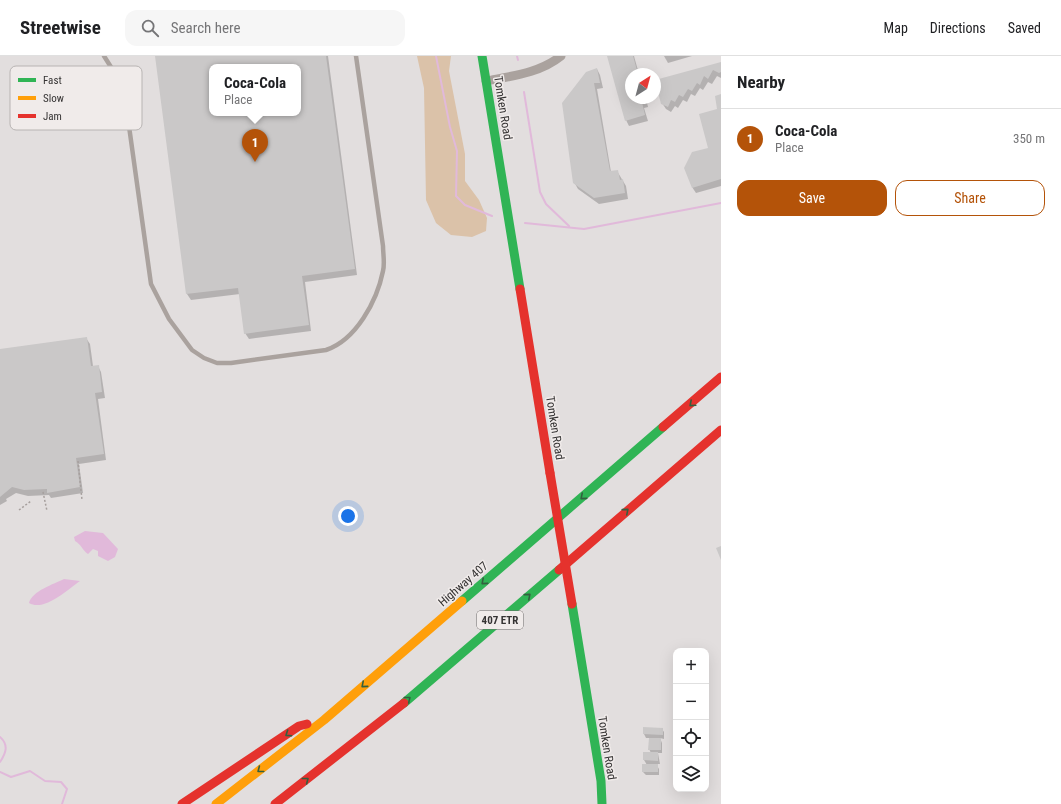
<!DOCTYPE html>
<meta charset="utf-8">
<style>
body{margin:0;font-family:"Roboto Condensed",sans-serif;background:#f6f6f6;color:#202124}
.controls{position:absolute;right:12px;bottom:12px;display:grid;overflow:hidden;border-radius:8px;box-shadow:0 4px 16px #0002}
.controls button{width:36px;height:36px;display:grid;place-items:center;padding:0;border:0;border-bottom:1px solid #e0e0e0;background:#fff;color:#202124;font:20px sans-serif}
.compass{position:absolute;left:625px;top:12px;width:36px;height:36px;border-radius:50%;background:#fff;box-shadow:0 4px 16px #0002;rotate:36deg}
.you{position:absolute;left:348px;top:460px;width:14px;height:14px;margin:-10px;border:3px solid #fff;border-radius:50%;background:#1a73e8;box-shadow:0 0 0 6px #1a73e833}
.badge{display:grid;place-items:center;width:26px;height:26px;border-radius:50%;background:#b45309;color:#fff;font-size:13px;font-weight:700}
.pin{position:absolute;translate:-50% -33px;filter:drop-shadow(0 1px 2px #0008)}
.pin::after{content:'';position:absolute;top:21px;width:14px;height:12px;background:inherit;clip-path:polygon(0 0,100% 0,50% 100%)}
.popup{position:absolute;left:209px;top:8px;width:92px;height:52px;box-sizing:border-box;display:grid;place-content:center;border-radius:8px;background:#fff;filter:drop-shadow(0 1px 3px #0005);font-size:13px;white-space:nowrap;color:#757577}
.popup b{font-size:15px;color:#202124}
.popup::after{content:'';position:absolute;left:50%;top:100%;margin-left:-8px;border:8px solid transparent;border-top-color:#fff}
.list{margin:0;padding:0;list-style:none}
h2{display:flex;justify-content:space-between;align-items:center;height:52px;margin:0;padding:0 16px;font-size:17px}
h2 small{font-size:13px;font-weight:400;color:#757577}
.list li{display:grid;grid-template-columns:26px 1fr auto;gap:12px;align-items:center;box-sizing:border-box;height:60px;padding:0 16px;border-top:1px solid #e0e0e0}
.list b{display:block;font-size:15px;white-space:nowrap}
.list p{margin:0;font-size:13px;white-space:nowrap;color:#757577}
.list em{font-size:13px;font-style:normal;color:#757577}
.actions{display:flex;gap:8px;padding:12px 16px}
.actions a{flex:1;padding:9px 0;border:1px solid #b45309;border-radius:12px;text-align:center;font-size:14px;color:#b45309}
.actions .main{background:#b45309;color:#fff}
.icon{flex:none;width:22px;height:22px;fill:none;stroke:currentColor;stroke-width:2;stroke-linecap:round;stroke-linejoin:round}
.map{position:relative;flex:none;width:721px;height:748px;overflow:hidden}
header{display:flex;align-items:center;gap:24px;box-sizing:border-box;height:56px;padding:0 20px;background:#fff;border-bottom:1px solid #e0e0e0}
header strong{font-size:19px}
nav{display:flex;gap:22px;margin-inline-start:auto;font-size:14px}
.search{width:280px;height:36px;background:#f6f6f6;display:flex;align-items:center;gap:10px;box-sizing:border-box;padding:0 14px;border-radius:12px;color:#757577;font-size:15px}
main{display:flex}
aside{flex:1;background:#fff}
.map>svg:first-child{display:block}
</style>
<header>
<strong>Streetwise</strong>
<div class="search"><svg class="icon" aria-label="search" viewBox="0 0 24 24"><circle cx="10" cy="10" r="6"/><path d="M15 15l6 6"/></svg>Search here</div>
<nav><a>Map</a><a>Directions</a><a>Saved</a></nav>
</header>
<main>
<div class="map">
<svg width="721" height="748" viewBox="0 0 721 748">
<rect width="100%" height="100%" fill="#e2dede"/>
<polygon fill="#dbc2a9" points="417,0 451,0 449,15 465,98 465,125 479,144 487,162 486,175 472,181 451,179 436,167 426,144 424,32"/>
<g fill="#e1b9da">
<path d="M 85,475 L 103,477 L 118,493 L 115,501 L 108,505 L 98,500 L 98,495 L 93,493 L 88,498 C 82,494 82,489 75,485 L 74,481 Z"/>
<path d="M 64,523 L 80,525 C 67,534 44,556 29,547 C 32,535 54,528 64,523 Z"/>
</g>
<g fill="#0003" fill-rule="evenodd">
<path d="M 156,0 L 328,0 L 357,219 L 305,226 L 311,275 L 249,283 L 245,277 L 240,238 L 191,244 L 187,238 ZM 212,11 L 298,11 L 298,57 L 212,57 Z"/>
<polygon points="608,0 634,0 639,18 631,18 631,42 646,42 648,51 644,52 648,65 629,70 626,64"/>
<polygon points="664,0 692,0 668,7"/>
<polygon points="721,7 721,22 717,20 712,28 708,26 703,34 700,32 695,40 691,38 687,46 683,44 678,52 675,50 671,56 666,53 662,47"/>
<polygon points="597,13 600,19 603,32 597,33 611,116 617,115 626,130 628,143 599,148 578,133 574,126"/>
<polygon points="721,39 721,130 696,137 692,131 709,93"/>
<polygon points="86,282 90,288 93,310 98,310 101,316 105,342 98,343 106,404 79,408 83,437 51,442 49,439 28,440 16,437 6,443 7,445 0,449 0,294"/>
<polygon points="644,672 662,673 664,676 664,683 660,682 662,687 662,697 658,697 660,708 656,708 659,713 659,719 646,719 643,716 647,709 644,704 644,697 651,697 649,693 650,682 646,682 644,678"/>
</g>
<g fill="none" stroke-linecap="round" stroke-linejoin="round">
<g stroke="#e1b9da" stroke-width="2">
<polyline points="436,0 450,71 457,95 456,140 465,149 492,160"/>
<polyline points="517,0 518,4"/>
<polyline points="524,36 540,136 546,148 569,170"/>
<polyline points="525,167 584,173 721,147"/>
<path d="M 0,681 C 9,689 6,697 0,706"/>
<polyline points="0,716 11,721 30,715 45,725 61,726 67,733 62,748"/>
</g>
</g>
<g fill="#cac8c8" fill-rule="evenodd">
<path d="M 155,0 L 326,0 L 355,213 L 302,220 L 309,269 L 244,278 L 238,232 L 186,238 ZM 212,11 L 298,11 L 298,57 L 212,57 Z"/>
<polygon points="607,0 633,0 638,18 631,18 631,42 645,42 646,45 642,46 645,59 625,65"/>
<polygon points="721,6 721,16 719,17 713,14 708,23 704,20 700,29 697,27 692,35 688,33 683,41 679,39 675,46 671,44 668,51 661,48 655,24"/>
<polygon points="597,12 600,27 594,27 610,115 618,114 620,124 623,123 625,137 594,142 573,127 562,47 586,16"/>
<polygon points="721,38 721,123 692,132 684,112 692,96 708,92 699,58 717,53 715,40"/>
<polygon points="87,281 91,310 99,309 102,336 95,337 104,398 76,402 80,431 47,437 47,433 24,434 12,431 0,441 0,293"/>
<polygon points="721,490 721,504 716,492"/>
<polygon points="643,671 663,672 663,679 643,678"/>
<polygon points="649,682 661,682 661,694 648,694"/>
<polygon points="643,696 658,696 658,705 643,704"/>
<rect x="642" y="708" width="16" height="8"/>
</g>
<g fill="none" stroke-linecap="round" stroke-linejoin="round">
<g stroke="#a69f9d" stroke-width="1.5" stroke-dasharray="2 2" stroke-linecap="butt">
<polyline points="78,405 82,444"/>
<polyline points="43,436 47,455"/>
<polyline points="19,454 31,445"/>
</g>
<path stroke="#aaa29e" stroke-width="4.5" d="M 104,0 L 116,19 L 128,63 L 151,228 L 169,263 L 192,294 L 204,302 L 217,307 L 231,307 L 326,294 C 356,284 377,245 383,215 C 385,207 383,198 383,190 L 356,0"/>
<path stroke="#aaa29e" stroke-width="9" d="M 486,25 C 512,20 540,17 561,0"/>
<g stroke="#30b455" stroke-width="9">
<polyline points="482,0 520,233"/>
<polyline points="462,545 663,371"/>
<polyline points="572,548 601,725 602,748"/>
<polyline points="404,647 559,514"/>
</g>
<polyline stroke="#ff9f0a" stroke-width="9" points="216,748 324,664 462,545"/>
<g stroke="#e5322d" stroke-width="9">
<polyline points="520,233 550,417"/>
<polyline points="663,371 721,321"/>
<polyline points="559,514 721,374"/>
<polyline points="182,748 299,670 307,668"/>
<polyline points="275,748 404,647"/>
</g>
<polyline stroke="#e5322d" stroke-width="9" points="550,417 572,548"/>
</g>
<defs><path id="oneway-chevron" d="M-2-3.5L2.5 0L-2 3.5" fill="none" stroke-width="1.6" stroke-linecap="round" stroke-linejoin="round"/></defs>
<g stroke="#33603f">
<use href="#oneway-chevron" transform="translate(692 348) rotate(138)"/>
<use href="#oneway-chevron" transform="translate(583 441) rotate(139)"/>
<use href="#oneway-chevron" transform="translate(626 455) rotate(-41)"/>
<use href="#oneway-chevron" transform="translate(484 526) rotate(139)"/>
<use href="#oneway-chevron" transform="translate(528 540) rotate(-41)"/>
<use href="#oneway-chevron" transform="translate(364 629) rotate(139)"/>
<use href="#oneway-chevron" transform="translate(408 643) rotate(-39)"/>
<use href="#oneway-chevron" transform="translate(288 678) rotate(146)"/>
<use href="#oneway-chevron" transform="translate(260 714) rotate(142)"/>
<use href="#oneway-chevron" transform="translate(306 724) rotate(-38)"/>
</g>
<g text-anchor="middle" stroke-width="3" stroke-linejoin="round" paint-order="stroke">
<rect fill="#f0ebea" stroke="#6d6a6a" stroke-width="1" x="477" y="555" width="46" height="18" rx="3"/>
<g font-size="11" font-weight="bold" fill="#353333">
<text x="500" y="568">407 ETR</text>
</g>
<g font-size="12" fill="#353333" stroke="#f0ebea">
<text transform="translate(503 52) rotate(81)" y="4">Tomken Road</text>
<text transform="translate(555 372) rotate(81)" y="4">Tomken Road</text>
<text transform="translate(463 528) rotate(-41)" y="4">Highway 407</text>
<text transform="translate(607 692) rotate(81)" y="4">Tomken Road</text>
</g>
</g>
<rect x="10" y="10" width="132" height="64" rx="6" fill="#f0ebea" stroke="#b8b4b3" stroke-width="1"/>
<rect x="18" y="22" width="18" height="4" fill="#30b455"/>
<rect x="18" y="40" width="18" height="4" fill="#ff9f0a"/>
<rect x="18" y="58" width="18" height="4" fill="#e5322d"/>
<g font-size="11" fill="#353333">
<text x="43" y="28">Fast</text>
<text x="43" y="46">Slow</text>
<text x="43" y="64">Jam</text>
</g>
</svg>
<div class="controls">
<button>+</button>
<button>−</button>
<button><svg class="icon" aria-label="locate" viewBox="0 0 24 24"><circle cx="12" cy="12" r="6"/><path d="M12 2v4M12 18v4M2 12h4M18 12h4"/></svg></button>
<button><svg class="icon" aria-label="layers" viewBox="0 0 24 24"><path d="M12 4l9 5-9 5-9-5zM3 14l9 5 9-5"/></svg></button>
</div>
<svg class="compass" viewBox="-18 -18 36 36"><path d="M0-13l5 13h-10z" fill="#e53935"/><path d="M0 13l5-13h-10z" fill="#757577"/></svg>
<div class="you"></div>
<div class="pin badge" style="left:255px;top:106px">1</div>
<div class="popup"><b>Coca-Cola</b>Place</div>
</div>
<aside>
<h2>Nearby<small></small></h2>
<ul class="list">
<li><span class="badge">1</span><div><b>Coca-Cola</b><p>Place</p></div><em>350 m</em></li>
</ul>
<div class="actions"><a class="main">Save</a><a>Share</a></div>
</aside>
</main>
